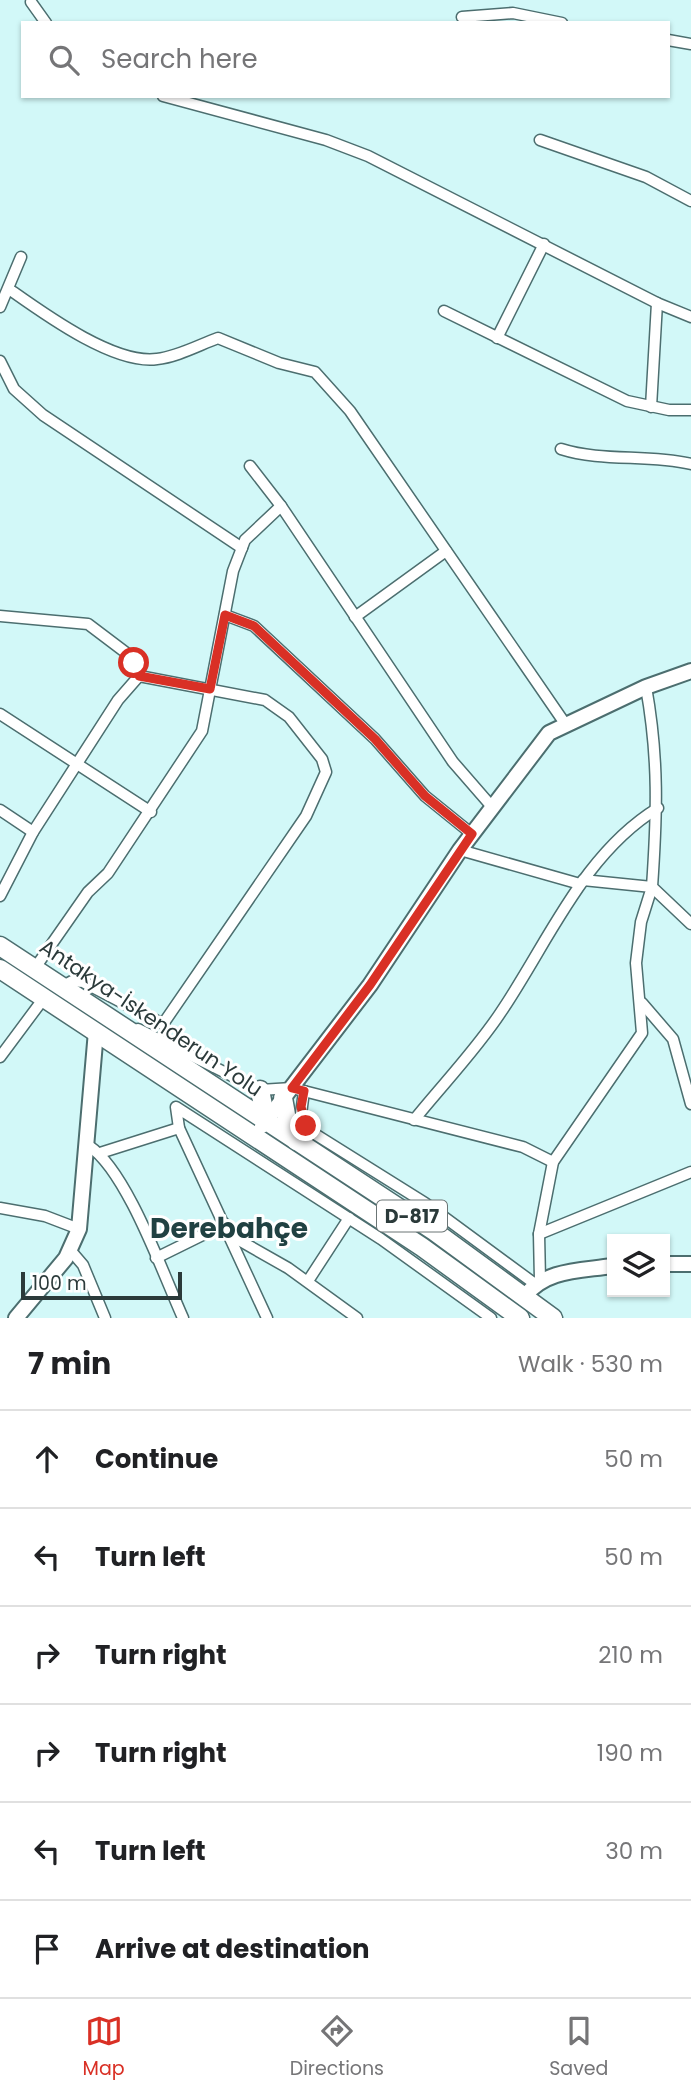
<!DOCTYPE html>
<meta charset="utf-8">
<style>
body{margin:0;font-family:Poppins,sans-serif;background:#f2f2f2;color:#202124}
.controls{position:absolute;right:21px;bottom:21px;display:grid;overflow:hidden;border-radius:0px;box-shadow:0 2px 5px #0004}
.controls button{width:63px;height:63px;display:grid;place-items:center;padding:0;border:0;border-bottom:2px solid #e0e0e0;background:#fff;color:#202124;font:35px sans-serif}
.scale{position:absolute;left:21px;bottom:18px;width:161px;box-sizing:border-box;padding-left:7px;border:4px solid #2b3a3a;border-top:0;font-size:19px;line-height:24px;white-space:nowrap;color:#2b3a3a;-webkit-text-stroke:5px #fff;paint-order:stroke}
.stop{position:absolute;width:21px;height:21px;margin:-16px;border:5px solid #d93025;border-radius:50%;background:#fff}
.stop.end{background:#d93025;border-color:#fff;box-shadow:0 2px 7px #0008}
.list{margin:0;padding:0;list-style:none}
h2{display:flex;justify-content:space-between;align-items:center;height:91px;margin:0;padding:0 28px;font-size:30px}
h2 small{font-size:23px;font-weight:400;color:#757577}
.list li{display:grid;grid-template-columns:46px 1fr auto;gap:21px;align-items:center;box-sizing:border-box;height:98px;padding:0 28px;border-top:2px solid #e0e0e0}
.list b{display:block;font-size:26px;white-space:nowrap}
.list em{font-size:23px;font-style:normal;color:#757577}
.icon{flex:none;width:38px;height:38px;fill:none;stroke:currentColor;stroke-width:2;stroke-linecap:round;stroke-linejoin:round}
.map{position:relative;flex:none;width:691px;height:1318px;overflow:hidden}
.search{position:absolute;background:#fff;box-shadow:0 2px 5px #0004;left:21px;right:21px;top:21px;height:77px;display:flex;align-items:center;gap:18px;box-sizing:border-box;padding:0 24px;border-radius:0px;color:#757577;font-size:26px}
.sheet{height:679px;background:#fff}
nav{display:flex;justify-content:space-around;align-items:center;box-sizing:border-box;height:98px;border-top:2px solid #e0e0e0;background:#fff;font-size:19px;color:#757577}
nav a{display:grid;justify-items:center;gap:4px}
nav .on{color:#d93025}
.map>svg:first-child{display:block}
</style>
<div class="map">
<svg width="691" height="1318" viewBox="0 0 691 1318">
<rect width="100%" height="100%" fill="#d2f8f8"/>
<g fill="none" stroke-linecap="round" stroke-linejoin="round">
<defs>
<g id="street">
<polyline points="31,2 46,23"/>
<polyline points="462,17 513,13 562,23"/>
<polyline points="668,40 691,44"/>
<polyline points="163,96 326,140 368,156 657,303 691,317"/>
<polyline points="540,140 646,177 691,201"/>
<path d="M 9,289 C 43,313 114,365 157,359 C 177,357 199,345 218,338 L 279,363 L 315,372 L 350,411 L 566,725"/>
<polyline points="0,307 21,257"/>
<polyline points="444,311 627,401 669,410 691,410"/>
<polyline points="497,338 544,244"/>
<polyline points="0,361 14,389 43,415 242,548"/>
<polyline points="651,407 657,303"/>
<path d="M 561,449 C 602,462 648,454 691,464"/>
<polyline points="250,466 281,506 453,762 493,808"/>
<polyline points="225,615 254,626 375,739 425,796 472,834"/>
<polyline points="0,616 88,624 129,655 139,676"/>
<polyline points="355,617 446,551"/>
<path d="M 646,687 C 659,759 657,815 652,887 L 691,924"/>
<polyline points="0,714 151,812"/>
<polyline points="0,810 33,832"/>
<polyline points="460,850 580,884"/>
<polyline points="0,896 33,832 118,700 139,676 265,700 289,717 322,759 326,772 306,816 163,1024 83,982 72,981 63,986"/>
<polyline points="35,968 88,892 108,873 202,731 233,571 245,540 281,506"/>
<polyline points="642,1003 673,1039 691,1104"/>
<polyline points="138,1029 260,1090 292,1088 523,1147 553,1162"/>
<polyline points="0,1057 44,998"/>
<polyline points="304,1091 301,1114 310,1131 425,1203 535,1284"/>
<path d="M 414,1120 C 443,1084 476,1050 501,1012 C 549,941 583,854 658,808"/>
<path d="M 89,1146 C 127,1171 163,1274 183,1318"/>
<polyline points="100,1153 179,1128"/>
<polyline points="0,1208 45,1216 79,1229"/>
<polyline points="539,1234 691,1172"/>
<polyline points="230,1235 288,1268 357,1318"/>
<polyline points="71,1251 83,1265 105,1318"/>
<polyline points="156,1258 225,1224"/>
<polyline points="540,1280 539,1234 553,1162 642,1033 636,963 641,922 652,887 583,880"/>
<polyline points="308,1281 349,1218"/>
<polyline points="267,1318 179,1128 176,1107 381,1239 491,1318"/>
</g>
<g id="secondary">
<polyline points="262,1126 370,985 460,850 549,733 646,687 691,671"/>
<polyline points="665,1264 691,1264"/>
<path d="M 525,1296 C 546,1269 580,1271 612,1266"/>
<polyline points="16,1318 66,1258 79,1229 96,1031"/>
</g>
<g id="highway">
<polyline points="0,946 434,1231 553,1318"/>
<polyline points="0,969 422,1247 520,1318"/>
<polyline points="260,1090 266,1121"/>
<polyline points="283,1098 287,1120 296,1141"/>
</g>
</defs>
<use href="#street" stroke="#4c6e6f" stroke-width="13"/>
<use href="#secondary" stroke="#4c6e6f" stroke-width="18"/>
<use href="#highway" stroke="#4c6e6f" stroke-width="21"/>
<use href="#street" stroke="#fff" stroke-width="10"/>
<use href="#secondary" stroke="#fff" stroke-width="14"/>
<use href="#highway" stroke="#fff" stroke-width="18"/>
</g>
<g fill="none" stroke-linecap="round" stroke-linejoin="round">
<polyline stroke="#d93025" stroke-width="9" points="134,663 139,676 210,689 225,615 254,626 375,739 425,796 472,834 370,985 292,1088 304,1091 301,1107 306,1126"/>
</g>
<g text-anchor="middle" stroke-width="6" stroke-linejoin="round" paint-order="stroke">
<rect fill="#fff" stroke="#6b7575" stroke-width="2" x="377" y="1200.5" width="70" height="31" rx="5"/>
<g font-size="19" font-weight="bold" fill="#2b3a3a">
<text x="412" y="1223">D-817</text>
</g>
<g font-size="21" fill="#2b3a3a" stroke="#fff">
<text transform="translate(151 1018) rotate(34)" y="7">Antakya-İskenderun Yolu</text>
</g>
<g font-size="28" font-weight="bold" fill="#204142" stroke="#fff">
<text x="229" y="1238">Derebahçe</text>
</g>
</g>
</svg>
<div class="controls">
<button><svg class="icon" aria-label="layers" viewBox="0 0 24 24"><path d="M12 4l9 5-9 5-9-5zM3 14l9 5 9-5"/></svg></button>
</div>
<div class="scale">100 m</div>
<div class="stop" style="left:134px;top:663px"></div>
<div class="stop end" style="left:306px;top:1126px"></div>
<div class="search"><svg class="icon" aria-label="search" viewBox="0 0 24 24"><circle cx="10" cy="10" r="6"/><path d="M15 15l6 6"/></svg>Search here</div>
</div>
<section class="sheet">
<h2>7 min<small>Walk · 530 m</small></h2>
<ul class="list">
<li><svg class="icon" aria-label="ahead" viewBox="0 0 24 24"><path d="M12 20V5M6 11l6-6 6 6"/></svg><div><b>Continue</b></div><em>50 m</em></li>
<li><svg class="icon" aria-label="left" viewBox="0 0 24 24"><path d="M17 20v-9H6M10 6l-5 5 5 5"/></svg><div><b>Turn left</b></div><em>50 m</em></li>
<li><svg class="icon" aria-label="right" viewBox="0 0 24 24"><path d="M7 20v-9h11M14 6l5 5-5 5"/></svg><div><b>Turn right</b></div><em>210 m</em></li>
<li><svg class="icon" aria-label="right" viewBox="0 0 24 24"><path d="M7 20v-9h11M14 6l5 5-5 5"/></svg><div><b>Turn right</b></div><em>190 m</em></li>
<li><svg class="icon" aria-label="left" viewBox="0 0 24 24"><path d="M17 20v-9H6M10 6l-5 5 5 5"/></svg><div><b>Turn left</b></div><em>30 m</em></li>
<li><svg class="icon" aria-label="arrive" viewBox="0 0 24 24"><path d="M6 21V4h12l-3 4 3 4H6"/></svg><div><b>Arrive at destination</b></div></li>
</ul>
</section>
<nav>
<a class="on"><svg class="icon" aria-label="map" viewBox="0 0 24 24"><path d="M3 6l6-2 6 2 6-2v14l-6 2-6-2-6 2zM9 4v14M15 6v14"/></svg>Map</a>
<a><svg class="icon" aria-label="directions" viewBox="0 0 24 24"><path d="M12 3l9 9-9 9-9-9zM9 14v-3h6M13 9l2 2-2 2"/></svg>Directions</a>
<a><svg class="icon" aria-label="saved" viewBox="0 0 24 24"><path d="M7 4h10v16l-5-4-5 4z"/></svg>Saved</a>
</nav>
